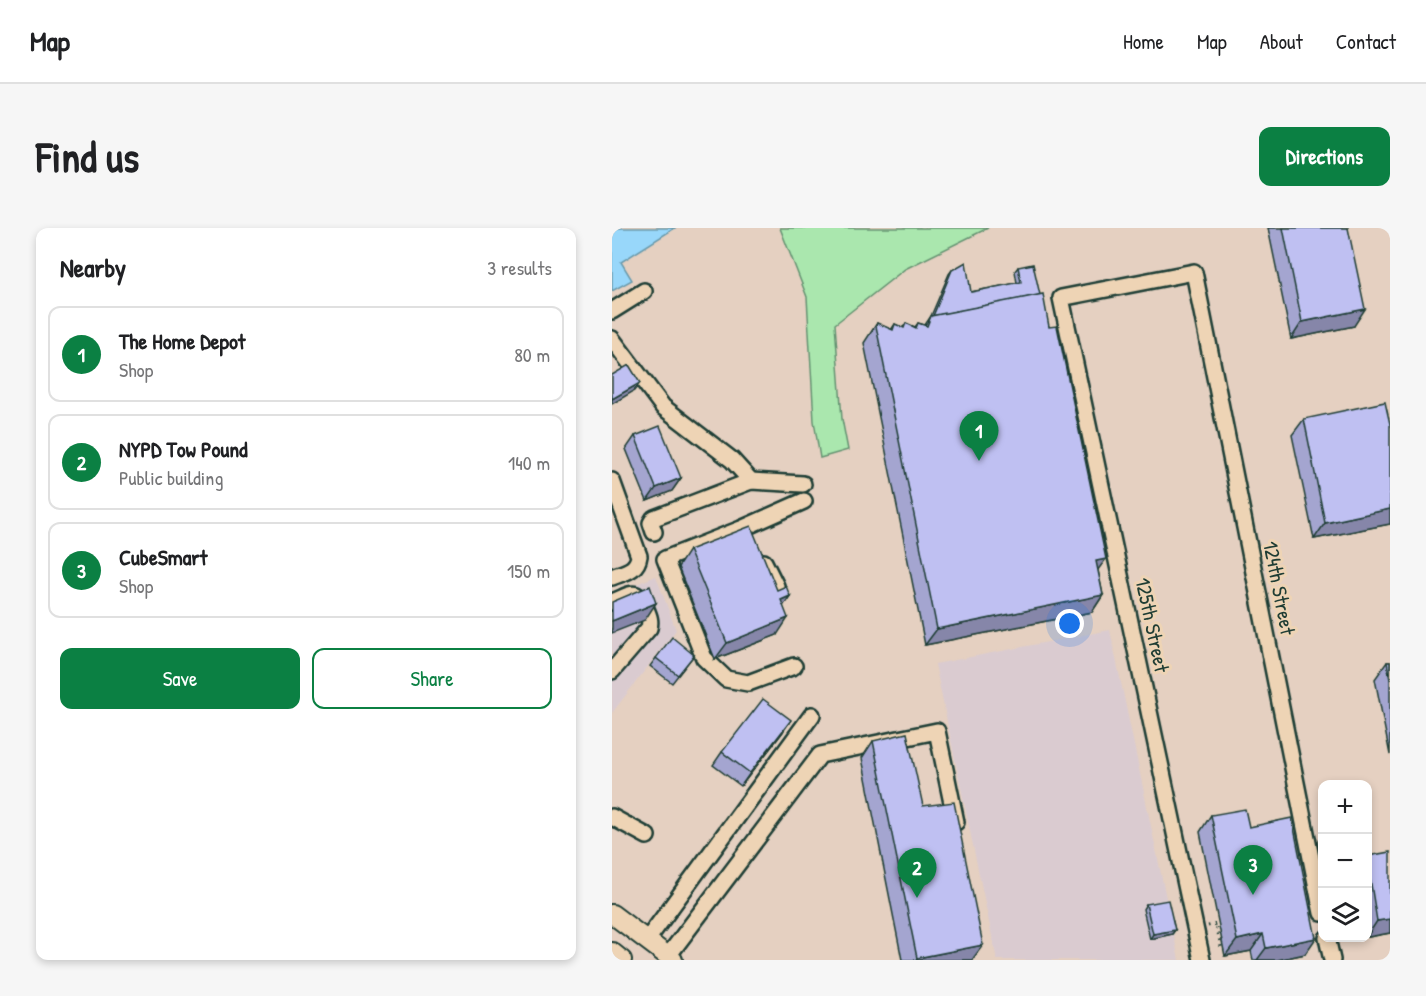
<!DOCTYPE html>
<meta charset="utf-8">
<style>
body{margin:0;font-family:"Patrick Hand",sans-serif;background:#f6f6f6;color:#202124}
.controls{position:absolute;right:18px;bottom:18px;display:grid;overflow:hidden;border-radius:12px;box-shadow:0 3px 9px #0003}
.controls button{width:54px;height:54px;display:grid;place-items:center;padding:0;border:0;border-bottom:2px solid #e0e0e0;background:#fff;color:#202124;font:30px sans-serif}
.you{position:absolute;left:458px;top:396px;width:21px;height:21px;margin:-15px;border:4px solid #fff;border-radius:50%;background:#1a73e8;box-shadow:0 0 0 9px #1a73e833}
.badge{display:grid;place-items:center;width:39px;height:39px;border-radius:50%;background:#0b8043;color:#fff;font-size:20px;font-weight:700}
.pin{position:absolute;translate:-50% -50px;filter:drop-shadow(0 2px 3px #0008)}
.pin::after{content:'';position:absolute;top:32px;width:21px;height:18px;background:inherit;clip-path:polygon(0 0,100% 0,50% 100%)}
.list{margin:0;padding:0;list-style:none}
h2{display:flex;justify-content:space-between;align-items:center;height:78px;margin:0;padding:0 24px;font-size:26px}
h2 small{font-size:20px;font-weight:400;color:#757577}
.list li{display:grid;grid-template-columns:39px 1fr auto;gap:18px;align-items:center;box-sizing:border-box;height:96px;margin:0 12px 12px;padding:0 12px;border:2px solid #e0e0e0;border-radius:12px}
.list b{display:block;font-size:22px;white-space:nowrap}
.list p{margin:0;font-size:20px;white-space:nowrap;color:#757577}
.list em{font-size:20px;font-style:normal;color:#757577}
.actions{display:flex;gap:12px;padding:18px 24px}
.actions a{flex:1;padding:14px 0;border:2px solid #0b8043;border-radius:12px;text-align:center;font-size:21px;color:#0b8043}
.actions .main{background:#0b8043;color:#fff}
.icon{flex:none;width:33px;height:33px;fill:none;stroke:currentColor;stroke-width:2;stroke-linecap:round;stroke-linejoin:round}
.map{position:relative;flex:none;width:778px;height:732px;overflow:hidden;border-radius:12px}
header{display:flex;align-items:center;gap:36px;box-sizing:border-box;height:84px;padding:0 30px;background:#fff;border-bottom:2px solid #e0e0e0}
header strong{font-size:28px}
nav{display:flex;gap:33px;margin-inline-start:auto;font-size:21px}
.intro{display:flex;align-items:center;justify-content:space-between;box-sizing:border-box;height:144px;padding:0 36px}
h1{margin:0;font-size:42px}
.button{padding:15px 27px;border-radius:12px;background:#0b8043;color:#fff;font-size:21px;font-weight:700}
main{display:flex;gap:36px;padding:0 36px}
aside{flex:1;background:#fff;border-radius:12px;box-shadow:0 3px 9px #0003}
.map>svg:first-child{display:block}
</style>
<header>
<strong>Map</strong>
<nav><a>Home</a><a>Map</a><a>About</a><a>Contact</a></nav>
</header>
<div class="intro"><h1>Find us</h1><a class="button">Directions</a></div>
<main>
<aside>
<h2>Nearby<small>3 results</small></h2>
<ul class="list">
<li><span class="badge">1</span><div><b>The Home Depot</b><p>Shop</p></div><em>80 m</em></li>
<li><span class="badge">2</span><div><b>NYPD Tow Pound</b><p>Public building</p></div><em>140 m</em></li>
<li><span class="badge">3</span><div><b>CubeSmart</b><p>Shop</p></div><em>150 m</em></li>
</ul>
<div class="actions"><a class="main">Save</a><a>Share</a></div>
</aside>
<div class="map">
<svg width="778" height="732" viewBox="0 0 778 732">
<rect width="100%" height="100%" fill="#e5d0c1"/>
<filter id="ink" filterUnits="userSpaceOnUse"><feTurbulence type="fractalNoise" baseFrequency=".0167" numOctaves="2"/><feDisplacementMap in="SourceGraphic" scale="12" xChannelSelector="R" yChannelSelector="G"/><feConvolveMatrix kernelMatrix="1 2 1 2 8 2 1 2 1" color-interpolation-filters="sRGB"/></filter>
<g filter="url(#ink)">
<g fill="#dacbd0">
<polygon points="44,348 64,402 0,485 0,366"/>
<polygon points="498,402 567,732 385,732 323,436"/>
</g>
<polygon fill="#aae7ae" stroke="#649271" stroke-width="1.5" points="168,0 376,0 293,41 223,96 230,191 236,222 208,230 202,193 195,69"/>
<polygon fill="#98d7fa" stroke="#6899ab" stroke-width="1.5" points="0,0 63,0 9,34 20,52 0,63"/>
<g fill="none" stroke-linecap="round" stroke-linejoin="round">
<defs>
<g id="minor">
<polyline points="0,83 32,63"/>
<polyline points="0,111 51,179 120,232 139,253"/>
<path d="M 0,253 L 27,328 C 25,343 12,344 0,349"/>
<polyline points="42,304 39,295 42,290 139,253 191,256"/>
<polyline points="152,334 164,358"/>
<path d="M 0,374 C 19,367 25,358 34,381 C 37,388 39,393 37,400 L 0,443"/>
<polyline points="182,438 136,455 114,451 92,430 53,331 129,301 192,273"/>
<polyline points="0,589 35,608"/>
<polyline points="715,710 720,732"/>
<polyline points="35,712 200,487"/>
<polyline points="56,728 208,527 325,503 344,594"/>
<polyline points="590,732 449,70 582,44 710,685"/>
</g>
<g id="major">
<polyline points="0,686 61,732"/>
<polyline points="0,724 10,732"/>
</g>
</defs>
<use href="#minor" stroke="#1f3d34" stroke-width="20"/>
<use href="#major" stroke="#1f3d34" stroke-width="22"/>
<polyline stroke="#1f3d34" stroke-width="3" stroke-dasharray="1.5 4.5" stroke-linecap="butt" points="596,698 604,696 609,719 611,719"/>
<use href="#minor" stroke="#eed4b5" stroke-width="15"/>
<use href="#major" stroke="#eed4b5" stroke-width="18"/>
</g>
<g fill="#a4a5d0" stroke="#1f3d34" stroke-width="1.5">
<polygon points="656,0 736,0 742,98 679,111"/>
<polygon points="406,39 428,67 437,99 491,367 480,384 313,417 252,115 265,95 279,102 283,96 291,100 294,95 303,99 306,95 313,97 319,88 337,46 340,42 359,64 405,55 403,43"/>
<polygon points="692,191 778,296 702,311 680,207"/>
<polygon points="23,208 69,250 60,263 35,273 14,221"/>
<polygon points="77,322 178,368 171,378 165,407 103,431 66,339"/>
<polygon points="82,427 60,455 38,438 44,430"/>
<polygon points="775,434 778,434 778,527 763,451"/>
<polygon points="170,505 129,558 101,537 110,524"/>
<polygon points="261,513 311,578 360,732 290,732 250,530"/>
<polygon points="599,587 637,599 693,726 665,732 641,732 639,723 613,728 588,604"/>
<polygon points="756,628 778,705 756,709"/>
<polygon points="534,676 559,688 563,702 560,706 538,711 531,681"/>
</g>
<g fill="#8686a9" stroke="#1f3d34" stroke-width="1.5">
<polygon points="753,81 742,98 679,111 690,94"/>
<polygon points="28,155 22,163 0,176 0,171"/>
<polygon points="69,250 60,263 35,273 44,260"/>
<polygon points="778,281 778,296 702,311 713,295"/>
<polygon points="494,331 482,347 484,333"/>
<polygon points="491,367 480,384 313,417 325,401"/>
<polygon points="178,368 166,385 169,372"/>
<polygon points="44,375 33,392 0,405 0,393"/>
<polygon points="176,390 165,407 103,431 115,415"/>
<polygon points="179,492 170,505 129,558 138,545"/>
<polygon points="778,691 778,705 756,709 756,707 765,693"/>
<polygon points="563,702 560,706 538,711 541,706"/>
<polygon points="651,706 639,723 613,728 625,712"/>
<polygon points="704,710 693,726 665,732 645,732 654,720"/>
<polygon points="371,717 360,732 304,732 305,730"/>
</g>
<g fill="#bfc0f2" stroke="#1f3d34" stroke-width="1.5">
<polygon points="671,0 736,0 753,81 690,94"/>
<polygon points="354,34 359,64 409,54 406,39 421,36 428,67 321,88 340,42"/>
<polygon points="431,66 437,99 445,98 494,331 484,333 491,367 325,401 264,98 265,95 281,102 283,96 292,100 294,95 304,100 306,95 315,98 319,88"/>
<polygon points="17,137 28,155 0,171 0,147"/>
<polygon points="773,174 778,196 778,281 713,295 692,191"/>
<polygon points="48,198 69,250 44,260 23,208"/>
<polygon points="139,298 165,362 174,358 178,368 169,372 176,390 115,415 77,322"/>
<polygon points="38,358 44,375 0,393 0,374"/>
<polygon points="60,409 82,427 66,447 44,430"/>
<polygon points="775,434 778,434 778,452"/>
<polygon points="151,471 179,492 138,545 110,524"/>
<polygon points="295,505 311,578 342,574 371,717 305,730 261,513"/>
<polygon points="633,581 637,599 680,590 704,710 654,720 651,706 625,712 599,587"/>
<polygon points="778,624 778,691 765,693 756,638 756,628"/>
<polygon points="556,672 563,702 541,706 534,676"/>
</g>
</g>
<g text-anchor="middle" stroke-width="6" stroke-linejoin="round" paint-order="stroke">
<g font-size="21" fill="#1f3d34" stroke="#eed4b5">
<text transform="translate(667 360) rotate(79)" y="7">124th Street</text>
<text transform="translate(540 397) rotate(78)" y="7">125th Street</text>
</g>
</g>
</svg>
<div class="controls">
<button>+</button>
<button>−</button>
<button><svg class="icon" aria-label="layers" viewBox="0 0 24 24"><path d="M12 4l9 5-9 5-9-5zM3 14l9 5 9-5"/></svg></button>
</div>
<div class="you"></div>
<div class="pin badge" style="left:367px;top:233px">1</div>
<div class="pin badge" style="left:305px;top:670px">2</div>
<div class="pin badge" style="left:641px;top:667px">3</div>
</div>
</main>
